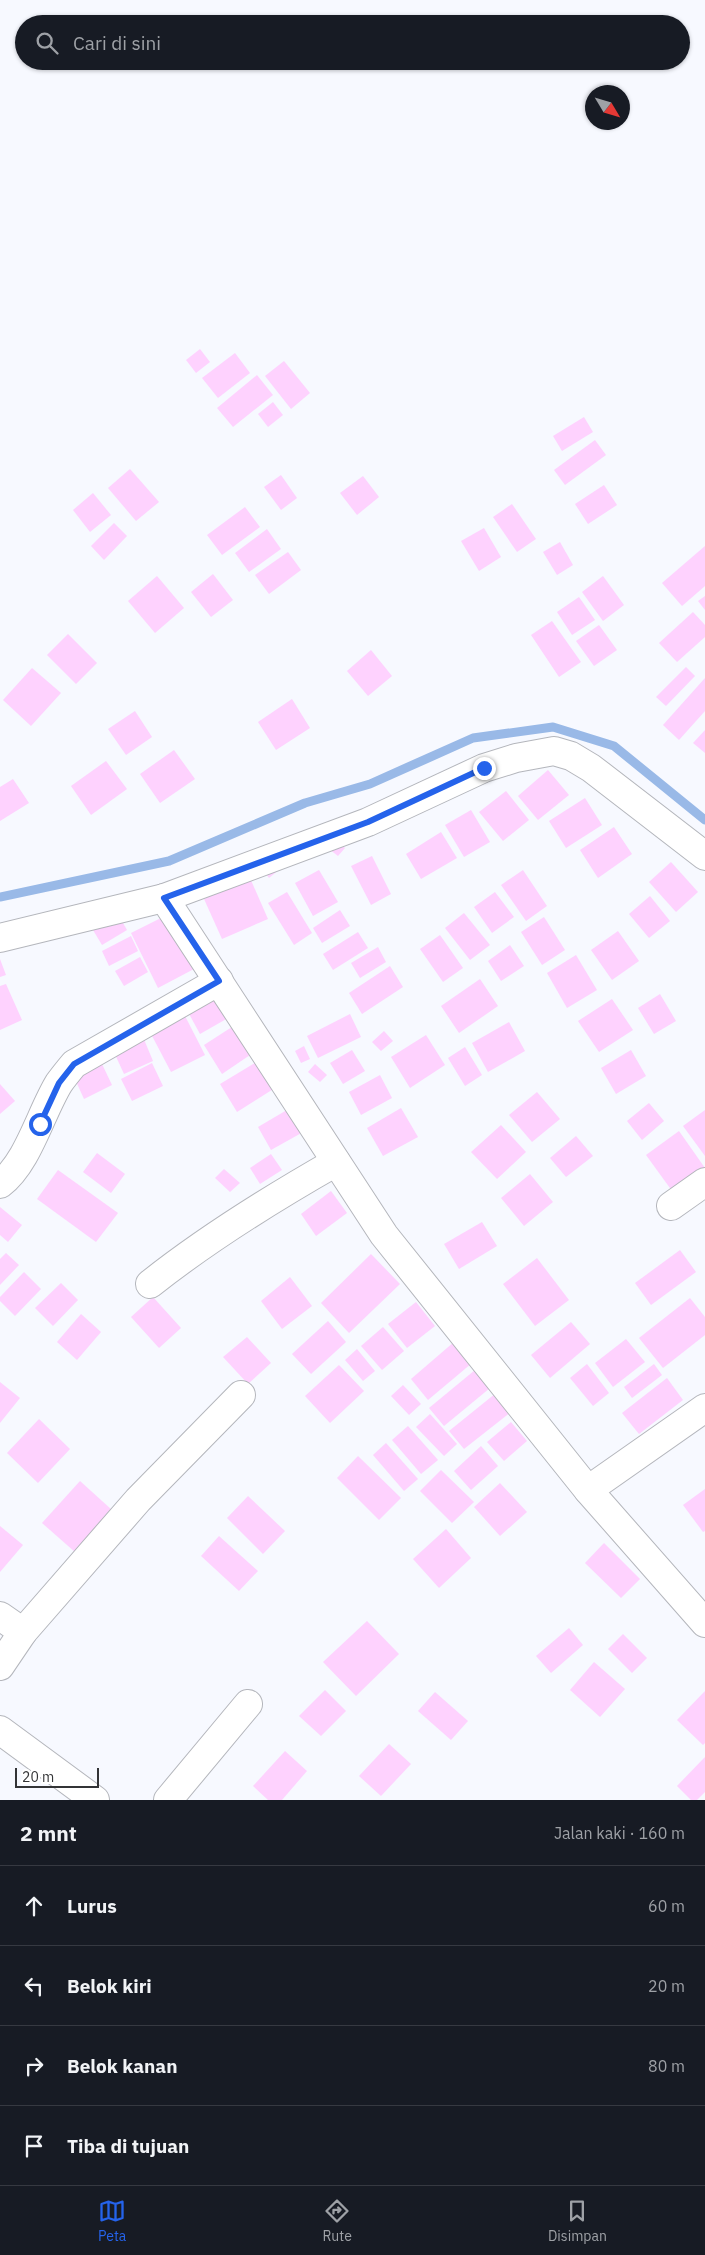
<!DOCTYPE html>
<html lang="id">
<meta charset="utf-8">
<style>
body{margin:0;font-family:"IBM Plex Sans",sans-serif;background:#242831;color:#f1f3f6}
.compass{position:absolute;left:585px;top:85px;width:45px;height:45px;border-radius:50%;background:#171b24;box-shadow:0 1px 4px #0004;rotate:128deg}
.scale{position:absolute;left:15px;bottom:12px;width:84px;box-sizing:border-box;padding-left:5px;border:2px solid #333436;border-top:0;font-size:14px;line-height:18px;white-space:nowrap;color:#333436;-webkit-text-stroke:4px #fff;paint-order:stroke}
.stop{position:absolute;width:15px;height:15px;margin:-11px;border:4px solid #2563eb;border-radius:50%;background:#fff}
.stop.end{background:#2563eb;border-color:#fff;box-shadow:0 1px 5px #0008}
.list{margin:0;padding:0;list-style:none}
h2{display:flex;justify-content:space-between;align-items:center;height:65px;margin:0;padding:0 20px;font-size:21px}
h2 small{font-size:16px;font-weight:400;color:#9ea1a6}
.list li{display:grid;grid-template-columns:32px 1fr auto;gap:15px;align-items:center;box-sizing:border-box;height:80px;padding:0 20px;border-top:1px solid #363941}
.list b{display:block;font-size:19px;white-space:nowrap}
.list em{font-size:16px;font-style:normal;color:#9ea1a6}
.icon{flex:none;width:28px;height:28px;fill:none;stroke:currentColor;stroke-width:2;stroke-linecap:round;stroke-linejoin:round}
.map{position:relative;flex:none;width:705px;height:1800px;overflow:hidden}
.search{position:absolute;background:#171b24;box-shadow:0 1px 4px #0004;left:15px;right:15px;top:15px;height:55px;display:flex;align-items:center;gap:12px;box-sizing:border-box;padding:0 18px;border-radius:28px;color:#9ea1a6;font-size:19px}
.sheet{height:385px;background:#171b24}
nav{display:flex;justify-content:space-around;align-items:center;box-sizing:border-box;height:70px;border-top:1px solid #363941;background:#171b24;font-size:14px;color:#9ea1a6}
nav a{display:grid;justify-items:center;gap:2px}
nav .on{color:#2563eb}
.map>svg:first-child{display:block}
</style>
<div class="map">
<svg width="705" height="1800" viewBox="0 0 705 1800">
<rect width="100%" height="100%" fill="#f7f9ff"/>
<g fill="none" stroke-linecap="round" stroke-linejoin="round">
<polyline stroke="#99b9e7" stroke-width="9" points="0,897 169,861 305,803 370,784 473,738 553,727 614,746 705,820"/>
</g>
<g fill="#fed2fe">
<polygon points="200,349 210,362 196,373 186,360"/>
<polygon points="235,353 250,373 218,398 202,378"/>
<polygon points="284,361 310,393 291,409 265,376"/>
<polygon points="257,375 273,395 233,427 217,408"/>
<polygon points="273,402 283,415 268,427 258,414"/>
<polygon points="584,417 593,432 562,451 553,436"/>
<polygon points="595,440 606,455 565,485 554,470"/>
<polygon points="130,469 159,502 136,521 108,488"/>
<polygon points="281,475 297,498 281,510 264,487"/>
<polygon points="363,476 379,497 357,515 340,493"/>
<polygon points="604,485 617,505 588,524 575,504"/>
<polygon points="93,493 111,515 90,532 73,510"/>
<polygon points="512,504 536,539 517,552 493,517"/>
<polygon points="245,507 260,527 222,555 207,535"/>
<polygon points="114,523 127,536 104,560 91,546"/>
<polygon points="484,528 501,557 479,571 461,541"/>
<polygon points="267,529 281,549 249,572 235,553"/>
<polygon points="560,542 573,565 557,575 543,552"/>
<polygon points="705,546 705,586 682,606 662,583"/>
<polygon points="288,552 301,570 269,594 255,575"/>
<polygon points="213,574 233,600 211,617 191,592"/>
<polygon points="157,576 184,608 155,633 128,601"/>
<polygon points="603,576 624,605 603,621 582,592"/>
<polygon points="705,596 705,610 698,601"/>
<polygon points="579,597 595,620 572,635 557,612"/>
<polygon points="693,612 705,625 705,637 677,662 659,643"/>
<polygon points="552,621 581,662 559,677 531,635"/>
<polygon points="599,625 617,650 594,666 576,641"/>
<polygon points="68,634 97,663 76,684 47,655"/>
<polygon points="371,650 392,676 368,696 347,671"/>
<polygon points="686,667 695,676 666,706 656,697"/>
<polygon points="32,668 61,693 31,726 3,700"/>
<polygon points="705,678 705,711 679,740 663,725"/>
<polygon points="292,699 310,728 276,750 258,722"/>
<polygon points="135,711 152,737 126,755 108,729"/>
<polygon points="705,730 705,753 693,743"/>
<polygon points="174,750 195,779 160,803 140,774"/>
<polygon points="106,761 127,789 91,815 71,786"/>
<polygon points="548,770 569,795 538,820 518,796"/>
<polygon points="13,779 29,803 0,821 0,787"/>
<polygon points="506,791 529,820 503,841 479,812"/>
<polygon points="585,798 602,825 566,848 549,821"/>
<polygon points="471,810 490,842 464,857 445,825"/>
<polygon points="614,827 632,854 598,878 580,850"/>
<polygon points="441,832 457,858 421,879 406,854"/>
<polygon points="336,840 345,848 338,856 329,849"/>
<polygon points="372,856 391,894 371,905 351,866"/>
<polygon points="671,862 698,892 676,912 649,882"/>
<polygon points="280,869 269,878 263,870"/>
<polygon points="319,870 338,902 313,916 295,883"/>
<polygon points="523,870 547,906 526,921 501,885"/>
<polygon points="250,878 268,919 222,939 204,899"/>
<polygon points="287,892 312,933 294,945 268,903"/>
<polygon points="495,892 514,917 492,933 474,907"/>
<polygon points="650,896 670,921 649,938 629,914"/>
<polygon points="340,910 350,926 322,943 313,928"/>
<polygon points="464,913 490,945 470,960 445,928"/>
<polygon points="167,915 194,969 158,988 131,933"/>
<polygon points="119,916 127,930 102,945 93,930"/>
<polygon points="544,917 565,950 542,965 521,932"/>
<polygon points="618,931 639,961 612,980 591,950"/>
<polygon points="358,932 368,948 333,970 323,954"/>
<polygon points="440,935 463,968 443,982 420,949"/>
<polygon points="131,936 138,951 109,966 102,951"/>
<polygon points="510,945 524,966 501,981 488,961"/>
<polygon points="378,947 386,962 360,978 351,963"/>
<polygon points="576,955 597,990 567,1008 547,973"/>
<polygon points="140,957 148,972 124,986 115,971"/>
<polygon points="0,959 6,975 0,977"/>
<polygon points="390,966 403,987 362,1014 349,993"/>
<polygon points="480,979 498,1006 459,1033 441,1006"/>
<polygon points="6,984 22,1020 0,1030 0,986"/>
<polygon points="660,994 676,1021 654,1034 638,1008"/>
<polygon points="216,996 228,1018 200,1034 188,1012"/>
<polygon points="612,999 633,1030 599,1052 578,1021"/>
<polygon points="184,1014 205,1055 171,1072 150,1032"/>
<polygon points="350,1014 361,1037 318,1058 307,1036"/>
<polygon points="509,1022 525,1051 488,1072 472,1043"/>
<polygon points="235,1025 253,1053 222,1074 204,1045"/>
<polygon points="384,1031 393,1041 381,1051 372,1042"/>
<polygon points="426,1035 445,1065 410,1088 391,1057"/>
<polygon points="143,1037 153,1061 124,1074 113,1050"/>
<polygon points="304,1046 310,1059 301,1063 295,1051"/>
<polygon points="465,1047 482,1075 465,1086 448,1058"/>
<polygon points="352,1050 365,1071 343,1084 330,1063"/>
<polygon points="631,1050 646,1076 616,1094 601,1068"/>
<polygon points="258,1061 275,1088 237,1112 220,1084"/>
<polygon points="152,1063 163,1086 132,1101 121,1079"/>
<polygon points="102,1064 112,1085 84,1099 74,1077"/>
<polygon points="315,1064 327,1075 320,1082 308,1072"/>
<polygon points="380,1075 392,1098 361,1115 349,1092"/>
<polygon points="0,1084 15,1101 0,1114"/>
<polygon points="537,1092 560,1119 532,1142 509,1115"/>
<polygon points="649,1103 664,1121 642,1140 627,1121"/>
<polygon points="292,1107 305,1131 271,1150 258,1127"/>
<polygon points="401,1108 418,1137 383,1156 367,1128"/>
<polygon points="705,1110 705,1156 683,1126"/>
<polygon points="501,1125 526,1152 497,1179 471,1152"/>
<polygon points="679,1131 705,1168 705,1174 675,1195 646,1155"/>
<polygon points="576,1136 593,1156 566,1177 550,1158"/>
<polygon points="97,1153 125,1174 111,1193 83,1172"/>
<polygon points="271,1154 282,1170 260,1184 250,1168"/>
<polygon points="224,1169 240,1183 230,1192 215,1178"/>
<polygon points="58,1170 118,1213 96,1242 37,1199"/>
<polygon points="530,1174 553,1202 524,1226 501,1198"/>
<polygon points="331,1191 347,1213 316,1236 301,1214"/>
<polygon points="0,1207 22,1225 8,1242 0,1235"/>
<polygon points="482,1222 497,1246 459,1269 444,1244"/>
<polygon points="680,1250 696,1272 651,1305 635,1283"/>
<polygon points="6,1253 19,1265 0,1285 0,1259"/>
<polygon points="371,1254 400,1284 349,1333 321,1303"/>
<polygon points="537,1258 569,1300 535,1326 503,1284"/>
<polygon points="24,1272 41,1289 15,1316 0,1301 0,1297"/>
<polygon points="290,1277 312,1306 282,1329 261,1301"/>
<polygon points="61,1283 78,1300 53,1326 35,1308"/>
<polygon points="153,1297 181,1328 159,1348 131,1317"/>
<polygon points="690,1298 705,1317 705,1335 663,1368 639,1338"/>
<polygon points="416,1302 435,1326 407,1348 388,1324"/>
<polygon points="81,1314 101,1332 77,1360 57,1342"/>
<polygon points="328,1321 346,1342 311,1374 292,1354"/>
<polygon points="571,1322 590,1344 550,1378 531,1355"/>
<polygon points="383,1327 404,1351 382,1370 361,1346"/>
<polygon points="247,1337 271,1363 248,1384 223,1357"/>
<polygon points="626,1339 645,1362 613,1387 595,1363"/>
<polygon points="454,1342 472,1363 428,1400 411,1379"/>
<polygon points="357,1349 375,1371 363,1381 345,1360"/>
<polygon points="587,1364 609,1393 593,1406 570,1378"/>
<polygon points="654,1364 662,1375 632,1398 624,1387"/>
<polygon points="339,1365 364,1391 330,1423 305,1396"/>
<polygon points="475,1370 490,1388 444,1426 429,1408"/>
<polygon points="667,1378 683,1400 639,1434 622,1413"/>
<polygon points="0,1382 20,1398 0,1423"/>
<polygon points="403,1385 421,1404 409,1415 391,1396"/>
<polygon points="496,1393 511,1412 464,1449 449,1431"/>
<polygon points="430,1414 457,1444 444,1456 416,1427"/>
<polygon points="39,1419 70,1449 38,1483 7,1453"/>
<polygon points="511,1422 527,1441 504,1461 487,1442"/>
<polygon points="408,1426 438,1460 421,1474 392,1440"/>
<polygon points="386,1443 418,1479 404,1491 373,1455"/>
<polygon points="481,1446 498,1466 471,1490 454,1471"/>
<polygon points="358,1456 401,1498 379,1520 337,1478"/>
<polygon points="441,1470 474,1502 452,1523 420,1491"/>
<polygon points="80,1481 112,1510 75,1552 42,1523"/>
<polygon points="500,1483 527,1512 500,1536 474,1507"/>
<polygon points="705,1489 705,1531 703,1532 683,1505"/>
<polygon points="248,1496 285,1531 263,1554 227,1518"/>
<polygon points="0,1526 23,1545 0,1572"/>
<polygon points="446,1529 471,1558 439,1588 413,1559"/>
<polygon points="219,1536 258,1571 239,1591 201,1556"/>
<polygon points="604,1543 640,1579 621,1598 585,1563"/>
<polygon points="367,1621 399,1654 356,1696 323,1662"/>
<polygon points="569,1628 583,1645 551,1673 536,1656"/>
<polygon points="623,1634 647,1658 632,1673 608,1649"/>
<polygon points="594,1662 625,1689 600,1717 570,1690"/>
<polygon points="325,1690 346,1711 321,1736 299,1716"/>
<polygon points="705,1691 705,1743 703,1745 677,1720"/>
<polygon points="435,1692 468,1721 451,1740 418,1711"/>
<polygon points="389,1744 411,1764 381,1796 359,1776"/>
<polygon points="285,1751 307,1771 282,1800 268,1800 253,1786"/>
<polygon points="705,1757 705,1792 697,1800 691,1800 677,1786"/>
</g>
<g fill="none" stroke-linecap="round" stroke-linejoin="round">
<defs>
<g id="minor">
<polyline points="164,898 384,1235 588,1490 705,1623"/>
<polyline points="0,938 164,898 368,822 484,768 516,758 554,751 571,756 591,768 705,856"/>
<path d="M 0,1184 C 28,1163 41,1112 59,1083 C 64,1076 69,1070 74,1064 L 219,981"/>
<polyline points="671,1206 705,1182"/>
<path d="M 150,1284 C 208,1238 271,1199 336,1162"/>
<polyline points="588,1490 705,1408"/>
<polyline points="0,1616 23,1632 0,1666"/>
<polyline points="23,1632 138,1500 241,1395"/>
<polyline points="0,1730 95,1800"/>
<polyline points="168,1800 248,1704"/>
</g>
</defs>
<use href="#minor" stroke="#b4b6bc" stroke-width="30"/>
<use href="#minor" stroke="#fff" stroke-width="28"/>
</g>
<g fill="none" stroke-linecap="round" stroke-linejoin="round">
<polyline stroke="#2563eb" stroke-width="6" points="40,1124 59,1083 74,1064 219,981 164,898 368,822 484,768"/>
</g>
</svg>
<svg class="compass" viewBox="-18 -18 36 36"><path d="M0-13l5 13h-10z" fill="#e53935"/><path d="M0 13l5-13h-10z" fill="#9ea1a6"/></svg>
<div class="scale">20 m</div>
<div class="stop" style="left:40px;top:1124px"></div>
<div class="stop end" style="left:484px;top:768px"></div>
<div class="search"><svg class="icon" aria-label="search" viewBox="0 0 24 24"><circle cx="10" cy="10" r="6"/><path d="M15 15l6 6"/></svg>Cari di sini</div>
</div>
<section class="sheet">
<h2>2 mnt<small>Jalan kaki · 160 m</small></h2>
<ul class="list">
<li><svg class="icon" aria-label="ahead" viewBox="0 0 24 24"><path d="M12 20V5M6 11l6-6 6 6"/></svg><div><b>Lurus</b></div><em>60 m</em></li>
<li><svg class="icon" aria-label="left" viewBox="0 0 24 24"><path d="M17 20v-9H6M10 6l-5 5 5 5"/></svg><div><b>Belok kiri</b></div><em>20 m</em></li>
<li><svg class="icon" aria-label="right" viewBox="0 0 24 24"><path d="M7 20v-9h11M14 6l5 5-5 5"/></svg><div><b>Belok kanan</b></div><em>80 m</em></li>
<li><svg class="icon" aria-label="arrive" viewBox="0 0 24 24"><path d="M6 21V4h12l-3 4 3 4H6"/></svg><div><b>Tiba di tujuan</b></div></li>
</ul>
</section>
<nav>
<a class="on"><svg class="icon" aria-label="map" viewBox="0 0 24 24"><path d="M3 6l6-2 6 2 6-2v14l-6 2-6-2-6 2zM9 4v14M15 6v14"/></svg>Peta</a>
<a><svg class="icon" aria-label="directions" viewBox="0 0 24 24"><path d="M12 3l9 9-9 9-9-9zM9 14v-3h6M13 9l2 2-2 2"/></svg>Rute</a>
<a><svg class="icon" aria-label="saved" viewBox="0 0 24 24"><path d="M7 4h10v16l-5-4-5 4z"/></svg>Disimpan</a>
</nav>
